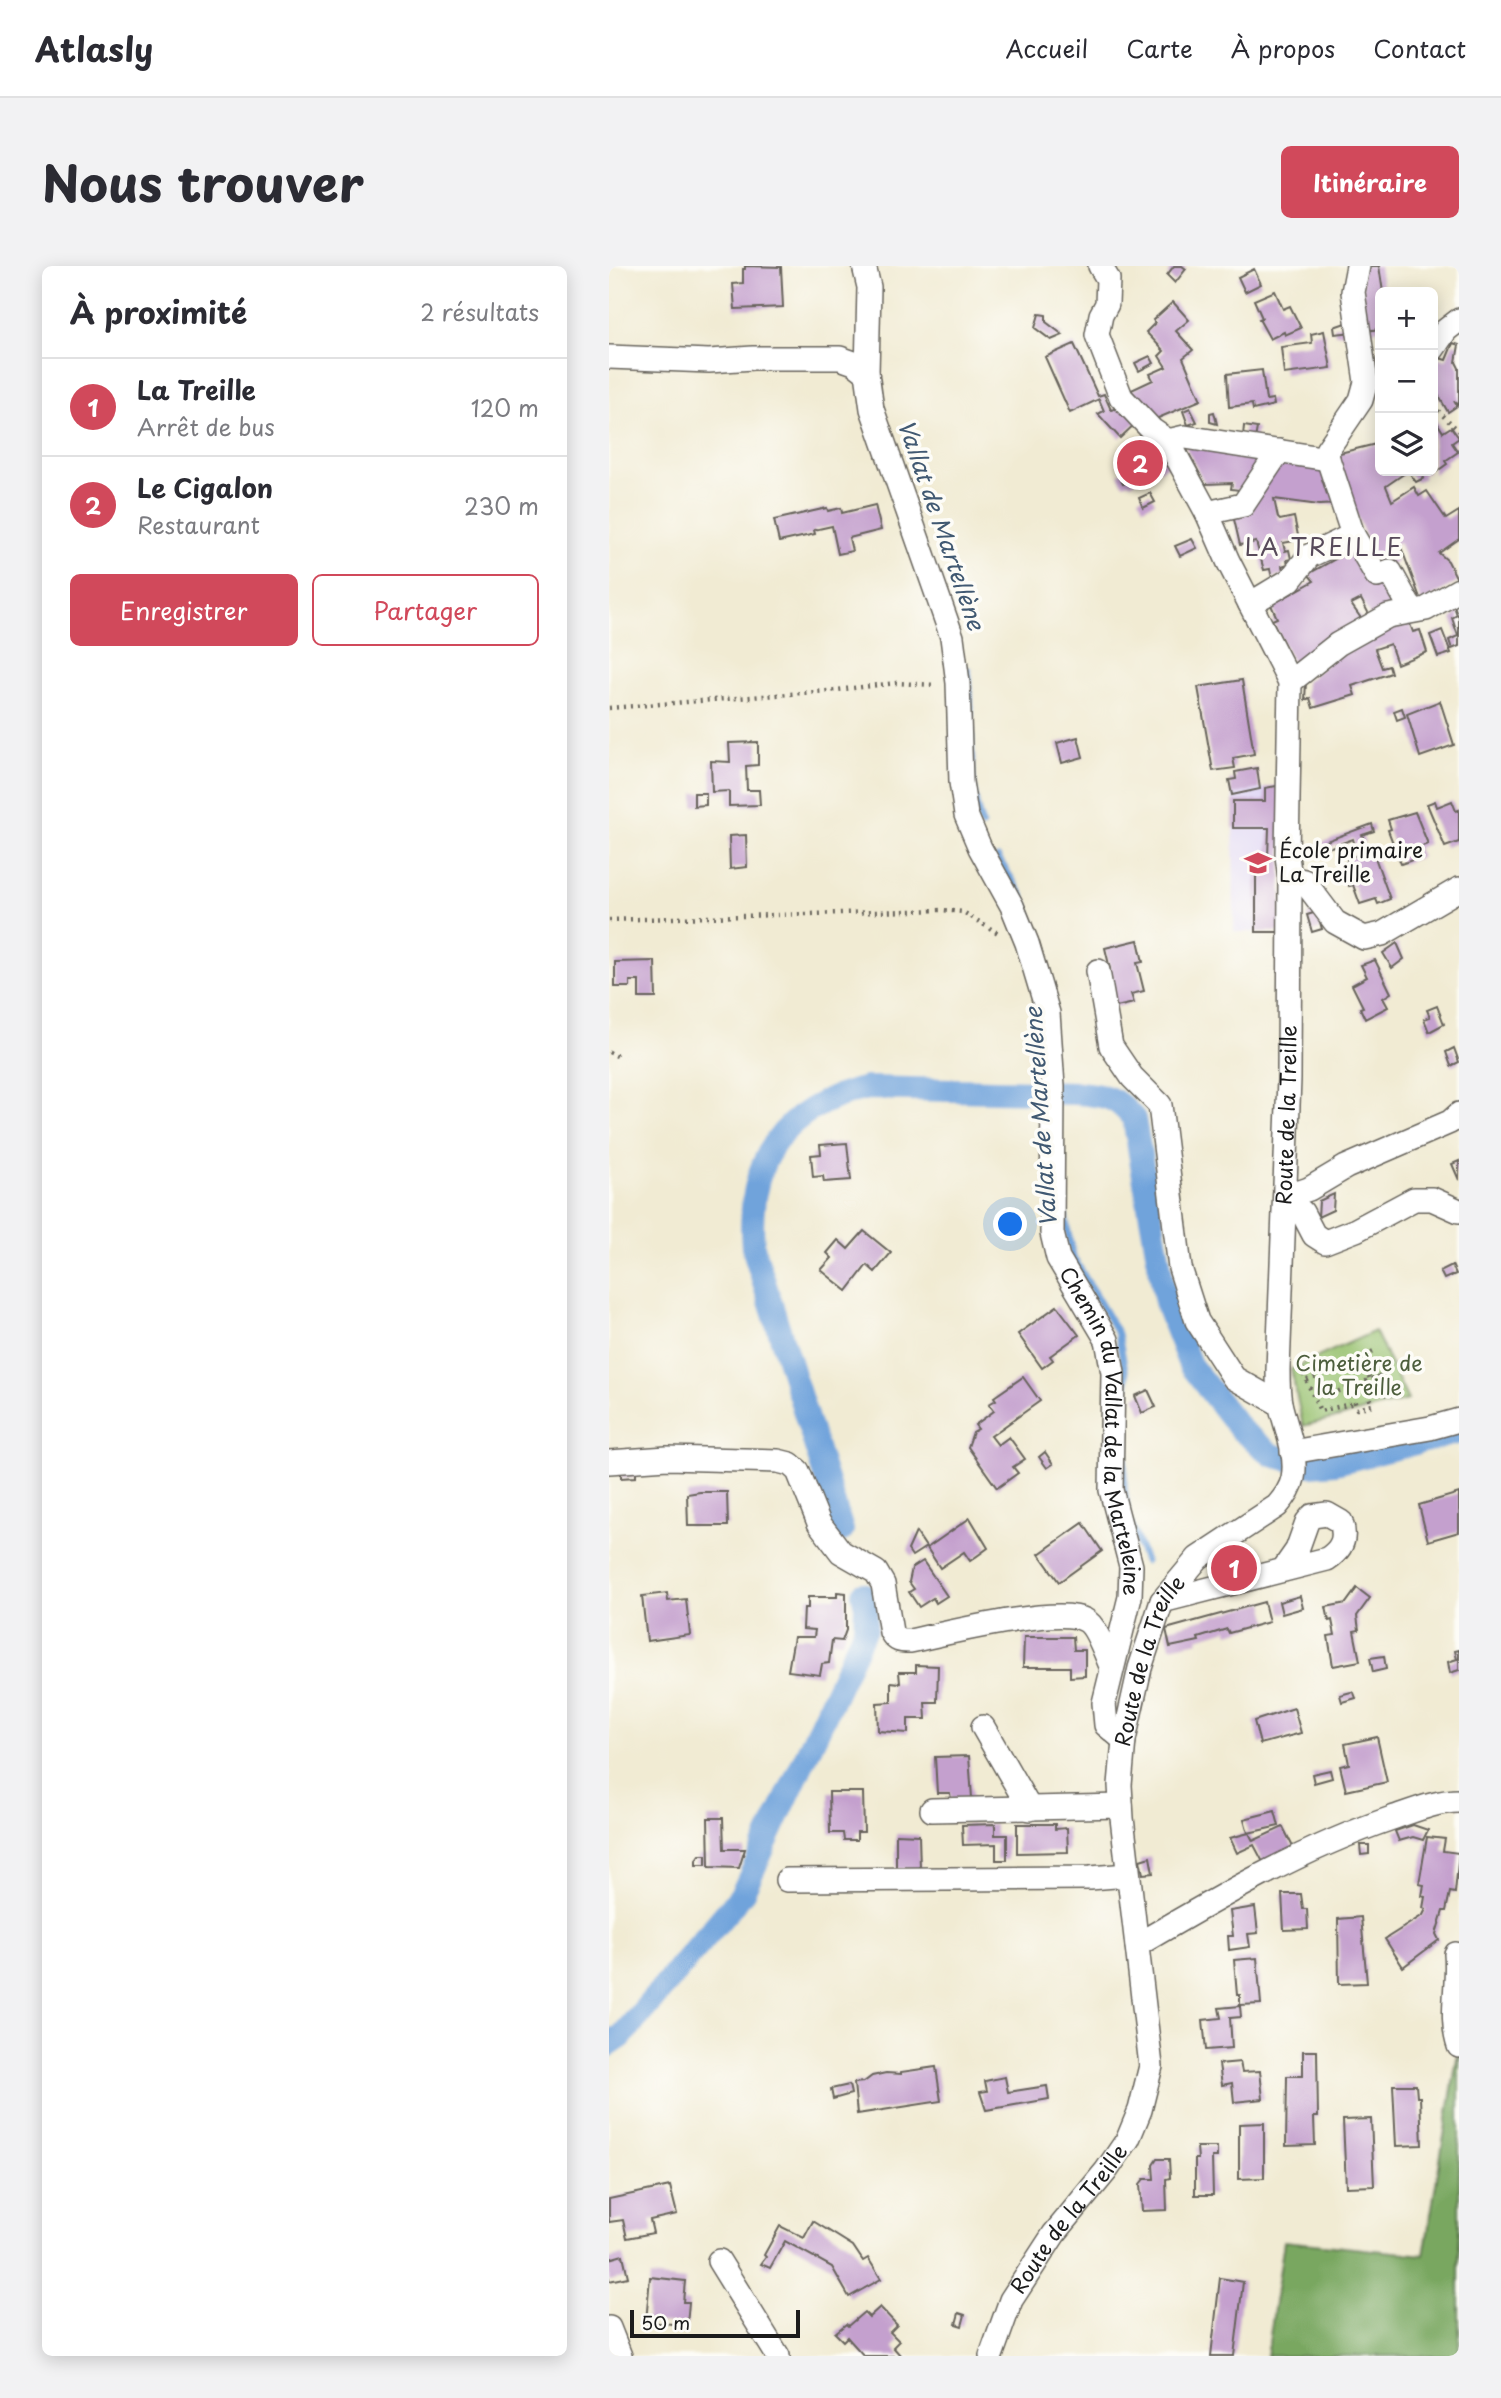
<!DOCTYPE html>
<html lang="fr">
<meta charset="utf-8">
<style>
body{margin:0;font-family:"Playpen Sans",sans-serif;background:#f2f2f3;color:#2b2b33}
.controls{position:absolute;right:21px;top:21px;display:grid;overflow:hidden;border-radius:10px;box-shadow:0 4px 18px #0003}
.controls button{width:63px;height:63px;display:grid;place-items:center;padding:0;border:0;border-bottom:2px solid #e1e1e2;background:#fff;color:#2b2b33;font:35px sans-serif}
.scale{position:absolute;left:21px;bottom:18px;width:170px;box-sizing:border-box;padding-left:7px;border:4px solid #1c1c1c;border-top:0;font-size:19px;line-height:24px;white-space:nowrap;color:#1c1c1c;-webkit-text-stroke:5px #fdfcf7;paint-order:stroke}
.you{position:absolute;left:402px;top:959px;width:24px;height:24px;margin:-18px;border:5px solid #fff;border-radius:50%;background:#1a73e8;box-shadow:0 0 0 10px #1a73e833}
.badge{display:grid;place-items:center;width:46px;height:46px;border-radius:50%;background:#d1495b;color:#fff;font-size:23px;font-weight:700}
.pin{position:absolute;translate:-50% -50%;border:4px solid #fff;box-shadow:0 2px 7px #0006}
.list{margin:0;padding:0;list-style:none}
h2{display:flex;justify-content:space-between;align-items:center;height:91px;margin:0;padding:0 28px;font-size:30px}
h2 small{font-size:23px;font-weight:400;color:#7c7c81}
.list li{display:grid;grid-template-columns:46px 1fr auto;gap:21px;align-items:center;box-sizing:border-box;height:98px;padding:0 28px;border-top:2px solid #e1e1e2}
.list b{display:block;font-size:26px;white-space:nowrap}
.list p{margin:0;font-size:23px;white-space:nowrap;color:#7c7c81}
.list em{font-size:23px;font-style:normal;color:#7c7c81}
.actions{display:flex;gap:14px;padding:21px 28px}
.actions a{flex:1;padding:16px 0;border:2px solid #d1495b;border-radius:10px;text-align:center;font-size:24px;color:#d1495b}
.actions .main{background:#d1495b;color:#fff}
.icon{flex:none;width:38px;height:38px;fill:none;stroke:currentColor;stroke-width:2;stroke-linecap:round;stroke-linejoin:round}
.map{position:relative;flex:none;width:850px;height:2090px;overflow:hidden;border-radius:10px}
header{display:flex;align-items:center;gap:42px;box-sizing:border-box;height:98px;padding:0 35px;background:#fff;border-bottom:2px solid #e1e1e2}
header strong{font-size:33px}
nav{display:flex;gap:38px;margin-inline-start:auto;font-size:24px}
.intro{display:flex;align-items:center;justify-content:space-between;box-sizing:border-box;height:168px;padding:0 42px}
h1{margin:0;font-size:49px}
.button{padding:18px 32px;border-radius:10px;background:#d1495b;color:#fff;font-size:24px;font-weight:700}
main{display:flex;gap:42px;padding:0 42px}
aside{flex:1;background:#fff;border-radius:10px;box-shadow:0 4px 18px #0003}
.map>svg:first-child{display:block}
</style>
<header>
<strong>Atlasly</strong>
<nav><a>Accueil</a><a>Carte</a><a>À propos</a><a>Contact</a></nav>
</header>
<div class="intro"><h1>Nous trouver</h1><a class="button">Itinéraire</a></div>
<main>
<aside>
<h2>À proximité<small>2 résultats</small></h2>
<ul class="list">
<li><span class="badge">1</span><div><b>La Treille</b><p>Arrêt de bus</p></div><em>120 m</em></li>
<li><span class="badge">2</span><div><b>Le Cigalon</b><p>Restaurant</p></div><em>230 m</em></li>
</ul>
<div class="actions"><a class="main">Enregistrer</a><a>Partager</a></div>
</aside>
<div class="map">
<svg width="850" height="2090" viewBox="0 0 850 2090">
<rect width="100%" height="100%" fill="#fdfcf7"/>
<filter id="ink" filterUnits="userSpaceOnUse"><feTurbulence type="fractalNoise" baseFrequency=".0143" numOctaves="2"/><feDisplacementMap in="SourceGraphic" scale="14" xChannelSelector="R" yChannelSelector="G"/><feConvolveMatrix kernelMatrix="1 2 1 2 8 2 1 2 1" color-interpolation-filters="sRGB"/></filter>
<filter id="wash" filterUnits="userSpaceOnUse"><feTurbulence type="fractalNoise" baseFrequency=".00686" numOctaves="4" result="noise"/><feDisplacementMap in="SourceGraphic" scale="28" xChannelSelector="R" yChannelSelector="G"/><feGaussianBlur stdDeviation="1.57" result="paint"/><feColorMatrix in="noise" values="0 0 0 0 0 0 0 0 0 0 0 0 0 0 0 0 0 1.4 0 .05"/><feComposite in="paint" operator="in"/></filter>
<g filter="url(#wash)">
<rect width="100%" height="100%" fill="#f1ebd3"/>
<polygon fill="#dfd5f5" points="673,519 672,666 625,666 624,528"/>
<polygon fill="#97c16e" stroke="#5a6e45" stroke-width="2" points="766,1065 799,1134 694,1160 682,1103"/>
<polygon fill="#79a761" stroke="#4a623e" stroke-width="2" points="850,1781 850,2090 658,2090 675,1975 815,1989"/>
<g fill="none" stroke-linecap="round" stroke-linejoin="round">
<g stroke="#6fa3db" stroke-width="7">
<path d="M 359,404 C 366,453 356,513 373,559"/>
<polyline points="389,592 413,629 431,679 435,698"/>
<polyline points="453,936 464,991 509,1068 517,1109 515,1220 518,1243"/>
<polyline points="522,1258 536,1295"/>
</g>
<g stroke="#6fa3db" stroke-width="24">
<path d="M 233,1264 L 144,981 C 137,896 172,841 258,822 L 467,827 C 495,829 507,830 525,853 L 557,1037 L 581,1099 L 632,1164 L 663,1189 L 701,1199 L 726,1197 L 850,1166"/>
<polyline points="0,1779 12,1771 133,1628 256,1363 257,1340 254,1328"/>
</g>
</g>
<g id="blocks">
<g fill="#c4a0ce">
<polygon points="136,0 172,1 174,41 126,43 124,18 134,17 134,3 136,3"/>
<polygon points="565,0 573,0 577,3 566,17 558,9"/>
<polygon points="752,0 770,0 774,26 771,26 771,63 756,65"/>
<polygon points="645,3 652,18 636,26 629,11"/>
<polygon points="666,25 674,43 681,40 692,62 676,69 675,66 661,73 650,53 653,52 645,34"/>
<polygon points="564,36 580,54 567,65 584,84 574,92 592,134 542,155 516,127 544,114 541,108 557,101 550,90 555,85 537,66 546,57 544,54"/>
<polygon points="430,48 437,49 437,56 454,69 442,74 426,62"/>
<polygon points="742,55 744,66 726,68 725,61"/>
<polygon points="715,65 722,102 675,108 672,81 703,77 702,68"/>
<polygon points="844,77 850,79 847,96 850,102 850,139 845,135 848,140 839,146 824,120 824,101 827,91 837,94"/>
<polygon points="465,78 489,130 495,128 502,144 515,140 529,155 511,172 489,148 495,145 490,133 461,147 436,91"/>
<polygon points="541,90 545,97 530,105 526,97"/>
<polygon points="653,104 657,134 664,133 665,139 644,144 643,138 620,141 618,108"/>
<polygon points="581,142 588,156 579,159 574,145"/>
<polygon points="605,146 608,158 601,156 601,147"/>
<polygon points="824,150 834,166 842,161 850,172 843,177 849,186 836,195 838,198 824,208"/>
<polygon points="635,160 648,162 646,173 634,170"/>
<polygon points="767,178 769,188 771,188 771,205 820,205 813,209 815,212 807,216 799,205 777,220 783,235 805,221 810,230 818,225 837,253 850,245 850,273 830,287 839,295 849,315 813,337 790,276 780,282 788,296 771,306 723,189"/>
<polygon points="553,179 562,198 521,218 520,216 514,218 509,208 515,205 512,199"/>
<polygon points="576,180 656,192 638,225 622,223 623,217 596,218"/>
<polygon points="671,195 718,204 729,238 710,239 665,233 669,252 671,254 685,251 690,274 674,277 676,285 680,284 682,293 678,294 679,298 673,300 675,309 663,312 661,303 655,304 647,276 631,279 624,249 644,245 642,235"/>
<polygon points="541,227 546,236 534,242 530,232"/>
<polygon points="266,239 272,264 240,272 243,285 229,288 223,260 205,264 206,268 170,276 165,254 218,242 219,245 232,242 233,247"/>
<polygon points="583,273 588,282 571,290 566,280"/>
<polygon points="746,282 776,310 790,338 762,352 752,333 742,338 754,355 686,401 663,354 668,352 662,339 705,315 699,308"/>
<polygon points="850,331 850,380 843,383 840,374 849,370 843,352 848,349 843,334"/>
<polygon points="799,353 804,366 811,364 818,386 788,398 781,378 766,383 773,402 780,400 782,407 743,420 746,429 704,442 701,432 696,434 697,416 734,383"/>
<polygon points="833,364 842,387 829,391 821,369"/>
<polygon points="633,414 645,488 624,492 626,502 604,505 589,421"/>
<polygon points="831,435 845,479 811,491 798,448"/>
<polygon points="793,442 796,451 788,454 785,445"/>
<polygon points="469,471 474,491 453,497 448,477"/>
<polygon points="149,476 149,499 137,500 138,524 150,524 151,539 120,540 120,525 103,526 102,495 121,496 120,477"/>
<polygon points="648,502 651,523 623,529 620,514 627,513 626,506"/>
<polygon points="673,519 672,666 647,666 647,592 659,592 660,562 624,562 624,535 656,535 656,522"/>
<polygon points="85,527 97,527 97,539 85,540"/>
<polygon points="826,535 828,541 843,535 847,545 850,544 850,576 836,581 818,538"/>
<polygon points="806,546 819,578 808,582 812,591 792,598 779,564 782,563 779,554"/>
<polygon points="763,558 765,565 753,569 756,576 746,580 744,573 722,581 702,584 701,581"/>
<polygon points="137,569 138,601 121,603 120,570"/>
<polygon points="763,583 781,633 769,638 767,633 751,638 744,619 740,620 732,599 739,596 738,593"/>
<polygon points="708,646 713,663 703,666 698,649"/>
<polygon points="529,674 534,696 528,697 535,725 522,728 525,737 507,741 498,704 501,703 496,682"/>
<polygon points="788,677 795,693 783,702 774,687"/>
<polygon points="766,694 782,727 774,732 779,741 756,753 751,742 754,741 743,719 758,711 752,699"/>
<polygon points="46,695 47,732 30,732 30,715 21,715 21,721 6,721 6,696"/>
<polygon points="828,740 835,758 820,766 815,753 821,751 818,744"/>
<polygon points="845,782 850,796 842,800 837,786"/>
<polygon points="238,877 242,914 215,916 214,910 204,911 202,889 212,888 211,879"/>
<polygon points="850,895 850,914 843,898"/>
<polygon points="725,928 724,944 709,951 710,935"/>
<polygon points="255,965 282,987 266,1006 258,999 238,1025 212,1004 223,992 218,987 229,974 239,983"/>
<polygon points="843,999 847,1008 835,1013 831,1005"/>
<polygon points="448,1040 470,1069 441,1090 444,1094 433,1102 409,1068"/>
<polygon points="414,1111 431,1135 382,1170 389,1179 400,1171 416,1193 404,1201 409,1207 388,1222 359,1181 364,1166 369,1163 366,1159 385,1145 380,1138 387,1134 385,1131"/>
<polygon points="539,1124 547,1141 533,1147 526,1130"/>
<polygon points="436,1186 444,1198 438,1202 430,1191"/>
<polygon points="27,1201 27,1211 12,1212 12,1202"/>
<polygon points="91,1226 118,1226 119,1260 79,1260 78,1228"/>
<polygon points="850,1227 850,1266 819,1275 810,1239"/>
<polygon points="361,1252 379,1282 361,1295 355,1286 331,1302 318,1282"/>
<polygon points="474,1257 493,1285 450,1316 430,1288"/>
<polygon points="307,1266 317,1281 303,1290 299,1284"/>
<polygon points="314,1295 338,1330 327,1337 324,1332 310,1341 300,1326 305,1323 300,1316 303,1302"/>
<polygon points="748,1322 761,1332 748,1350 750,1364 745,1365 751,1395 724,1400 719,1370 726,1369 723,1354 720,1355 717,1341 737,1337"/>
<polygon points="228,1326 237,1327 237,1364 233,1375 223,1374 220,1397 213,1398 211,1409 179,1405 185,1371 205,1371 206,1364 194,1363 195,1342 199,1342 199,1331 228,1331"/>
<polygon points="58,1327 59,1335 77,1333 81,1369 38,1375 33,1330"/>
<polygon points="691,1330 694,1342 673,1348 670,1336"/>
<polygon points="655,1336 660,1356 620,1367 618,1363 589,1372 590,1375 561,1381 557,1363"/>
<polygon points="415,1371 464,1371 465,1384 476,1384 476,1410 461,1411 461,1401 414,1401"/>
<polygon points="850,1384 850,1404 841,1407 839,1396 848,1393 846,1385"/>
<polygon points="775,1390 777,1403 764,1406 761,1392"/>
<polygon points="307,1399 329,1400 328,1436 316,1436 317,1453 299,1453 299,1467 269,1465 268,1437 282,1436 282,1416 291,1417 290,1406 307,1406"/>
<polygon points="742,1426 745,1427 747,1432 733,1436 731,1429"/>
<polygon points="685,1442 692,1467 651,1478 645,1455"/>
<polygon points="768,1471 778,1516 737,1525 731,1500 740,1498 736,1478"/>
<polygon points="360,1490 363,1532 342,1533 341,1527 328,1527 326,1491"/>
<polygon points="721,1504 723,1512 705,1517 703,1508"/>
<polygon points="220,1526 254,1526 255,1566 248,1566 248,1574 235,1574 234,1567 221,1567"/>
<polygon points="666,1545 670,1560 639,1567 635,1553"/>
<polygon points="99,1552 114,1552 115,1583 136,1583 130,1602 100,1601"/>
<polygon points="386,1558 386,1569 398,1569 398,1594 387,1594 387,1578 354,1579 353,1559"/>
<polygon points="408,1558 446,1558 446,1563 458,1562 459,1586 408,1587"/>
<polygon points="804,1559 819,1564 814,1574 804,1571 790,1575 786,1565"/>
<polygon points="674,1561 685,1583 655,1598 645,1579 628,1587 621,1572 640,1567 644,1575"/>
<polygon points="287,1568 310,1569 311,1603 287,1603"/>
<polygon points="818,1571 836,1573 834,1585 850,1587 846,1627 841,1626 837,1645 834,1645 827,1668 830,1674 794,1701 776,1673 814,1649 817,1643 814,1642 816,1631 813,1630 815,1619 810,1618"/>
<polygon points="751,1579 760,1579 760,1588 752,1589"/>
<polygon points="91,1589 97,1589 97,1599 87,1599 87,1594"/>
<polygon points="541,1591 544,1607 534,1608 531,1594"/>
<polygon points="673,1628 692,1628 694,1643 698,1643 699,1663 675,1664"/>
<polygon points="646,1641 649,1667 639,1668 641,1681 620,1684 619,1670 624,1670 621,1645"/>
<polygon points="752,1651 758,1717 730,1718 729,1653"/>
<polygon points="648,1692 652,1738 631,1739 631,1729 628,1729 625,1694"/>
<polygon points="631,1740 632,1751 621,1752 623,1782 597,1784 594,1754 612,1752 610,1742"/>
<polygon points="694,1785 708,1785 709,1851 705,1851 706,1879 677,1880 678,1810 694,1810"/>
<polygon points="631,1796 633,1806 651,1805 654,1833 625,1836 623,1817 613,1819 610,1798"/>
<polygon points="327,1801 332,1835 248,1848 245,1817 255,1816 263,1810 277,1807 292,1808 292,1806"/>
<polygon points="396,1811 399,1826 438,1820 440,1833 377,1844 371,1826 378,1825 376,1815"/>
<polygon points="240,1819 242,1828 224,1833 222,1823"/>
<polygon points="784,1819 807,1819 808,1831 811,1831 813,1879 787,1880"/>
<polygon points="762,1853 765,1920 737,1921 734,1854"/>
<polygon points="655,1857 655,1912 630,1913 630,1858"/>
<polygon points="588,1881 608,1881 608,1891 603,1891 604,1929 586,1929 586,1893 589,1893"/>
<polygon points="548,1893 560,1893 561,1912 557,1913 558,1944 533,1945 531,1918 535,1913 545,1913 544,1899"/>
<polygon points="61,1920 68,1948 41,1954 44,1967 18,1972 14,1954 0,1956 0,1933"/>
<polygon points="204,1955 244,1980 254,1995 259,1992 272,2013 240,2031 223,2001 176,1975 161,2002 152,1998 157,1991 155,1989 171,1960 195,1972"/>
<polygon points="14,1989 19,2011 0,2015 0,1993"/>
<polygon points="41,2011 76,2015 74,2036 80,2036 78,2059 37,2056"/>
<polygon points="611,2012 634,2016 625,2090 602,2090"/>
<polygon points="271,2041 288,2059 281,2066 290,2075 284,2081 292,2090 255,2090 238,2071 234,2075 226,2067 237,2058 239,2060 255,2046 260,2051"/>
<polygon points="350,2047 356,2049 353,2060 347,2058"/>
</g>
</g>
</g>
<g filter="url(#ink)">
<use href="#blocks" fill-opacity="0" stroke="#67645c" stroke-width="2"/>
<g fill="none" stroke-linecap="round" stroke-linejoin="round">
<defs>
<g id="minor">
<path id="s1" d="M 255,0 L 260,21 L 258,107 L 263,143 L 343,371 L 349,417 L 352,516 L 357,549 L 371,582 L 403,640 L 418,677 L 439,747 L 444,820 L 443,967 L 449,992 L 498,1074 L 504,1107 L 502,1224 L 522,1300 L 521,1331 L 495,1437 L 497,1459 L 515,1474"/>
<polyline points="824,83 837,64 850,54"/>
<polyline points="0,91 100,95 144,92 231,92 245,97 258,107"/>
<polyline points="559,175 576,171 719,193 718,184 752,134 757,116 744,26 749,0"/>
<polyline points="598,247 634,239 670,185"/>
<polyline points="744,269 768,310 781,305 803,345"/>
<polyline points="641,338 681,314 700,290 744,269 719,193"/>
<polyline points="681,416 729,378 779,350 817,343 850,324"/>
<polyline points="681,612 695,615 726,656 755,672 773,668 850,623"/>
<polyline points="489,705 502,780 523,811 551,839 571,1002 588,1055 625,1112 671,1138"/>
<polyline points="676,931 693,946 705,969 716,976 747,964 805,933 823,933 850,945"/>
<polyline points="676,931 700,923 737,901 841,856 850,848"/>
<polyline points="683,1186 821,1162 850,1154"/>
<path d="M 0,1196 L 58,1192 L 169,1195 L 181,1198 L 189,1205 L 210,1257 L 232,1286 L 267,1306 L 274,1318 L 282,1366 C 287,1375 291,1375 301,1375 C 334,1368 450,1339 476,1354 C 487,1359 497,1389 502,1400"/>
<path d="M 553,1335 L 718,1293 C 732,1284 738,1273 732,1256 L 718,1248 L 703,1250 L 698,1256 L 688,1284 L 674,1304"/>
<polyline points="374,1461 421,1543"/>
<polyline points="323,1544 512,1540"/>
<polyline points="178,1614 481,1612 519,1609"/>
<path d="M 528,1679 C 610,1631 692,1583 783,1552 C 804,1545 827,1535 850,1535"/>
<path d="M 847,1688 C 850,1718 840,1751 850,1780"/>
<polyline points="110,1995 169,2090"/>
<polyline points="0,2062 11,2090"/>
<path id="s2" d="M 382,2090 L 402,2034 L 445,1968 L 497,1905 L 519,1873 L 531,1844 L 542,1800 L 513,1552 L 511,1519 L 515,1474 L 531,1402 L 553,1335 L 589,1292 L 668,1240 C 675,1232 682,1223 684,1212 C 689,1189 676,1160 671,1137 C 669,1126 669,1115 669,1104 L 680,813 L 681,612 L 678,590 L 681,416 L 619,295 L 598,247 L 559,175 L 543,164 L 512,131 L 488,69 L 492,49 L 498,38 L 499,13 L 491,0"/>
</g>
</defs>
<use href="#minor" stroke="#67645c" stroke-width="26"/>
<g stroke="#67645c" stroke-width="4.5" stroke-dasharray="2 5" stroke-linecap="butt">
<polyline points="824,140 850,165"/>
<polyline points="0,442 219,425 287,417 327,419"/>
<polyline points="0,654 333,644 354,646 389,667"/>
<polyline points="0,786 8,790"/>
<polyline points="751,1091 761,1113"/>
<polyline points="692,1102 711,1145 746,1137"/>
<polyline points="767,1102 778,1130"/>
<polyline points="698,1114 765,1085"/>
<polyline points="716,1130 741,1121 748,1143 763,1139 755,1116 770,1110"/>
</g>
<use href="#minor" stroke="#fff" stroke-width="23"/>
</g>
</g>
<defs>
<symbol id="school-bare" viewBox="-9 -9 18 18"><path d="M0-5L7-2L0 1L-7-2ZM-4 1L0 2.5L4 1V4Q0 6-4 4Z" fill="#d1495b" stroke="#fdfcf7" stroke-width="2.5" paint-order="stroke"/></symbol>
</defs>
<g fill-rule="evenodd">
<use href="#school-bare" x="630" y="578" width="38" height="38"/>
</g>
<g text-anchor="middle" stroke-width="7" stroke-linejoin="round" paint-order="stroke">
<g font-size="21" fill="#1c1c1c" stroke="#fdfcf7" text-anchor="start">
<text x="670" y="592">École primaire<tspan x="670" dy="24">La Treille</tspan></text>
</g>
<g font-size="21" fill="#1c1c1c" stroke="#fdfcf7">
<text dy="7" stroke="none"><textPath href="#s2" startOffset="1356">Route de la Treille</textPath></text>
<text dy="7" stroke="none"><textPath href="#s1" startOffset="1209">Chemin du Vallat de la Marteleine</textPath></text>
<text dy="7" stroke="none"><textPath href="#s2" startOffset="747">Route de la Treille</textPath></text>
<text dy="7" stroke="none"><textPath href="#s2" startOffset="159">Route de la Treille</textPath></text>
</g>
<g font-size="21" fill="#4d5e3d" stroke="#fdfcf7">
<text x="750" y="1105">Cimetière de<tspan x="750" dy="24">la Treille</tspan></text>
</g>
<g font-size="23" font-style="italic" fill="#415972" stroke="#fdfcf7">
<text transform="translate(332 259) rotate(71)" y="8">Vallat de Martellène</text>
<text transform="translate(432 851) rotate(-94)" y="8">Vallat de Martellène</text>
</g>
<g font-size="24" letter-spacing="2" fill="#574a5a" stroke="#fdfcf7">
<text x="715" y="290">LA TREILLE</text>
</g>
</g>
</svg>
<div class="controls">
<button>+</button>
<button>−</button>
<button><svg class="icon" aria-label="layers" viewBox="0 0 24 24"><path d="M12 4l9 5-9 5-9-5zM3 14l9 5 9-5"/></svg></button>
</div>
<div class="scale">50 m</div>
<div class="you"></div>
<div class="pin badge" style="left:625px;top:1302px">1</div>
<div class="pin badge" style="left:531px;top:197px">2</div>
</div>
</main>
